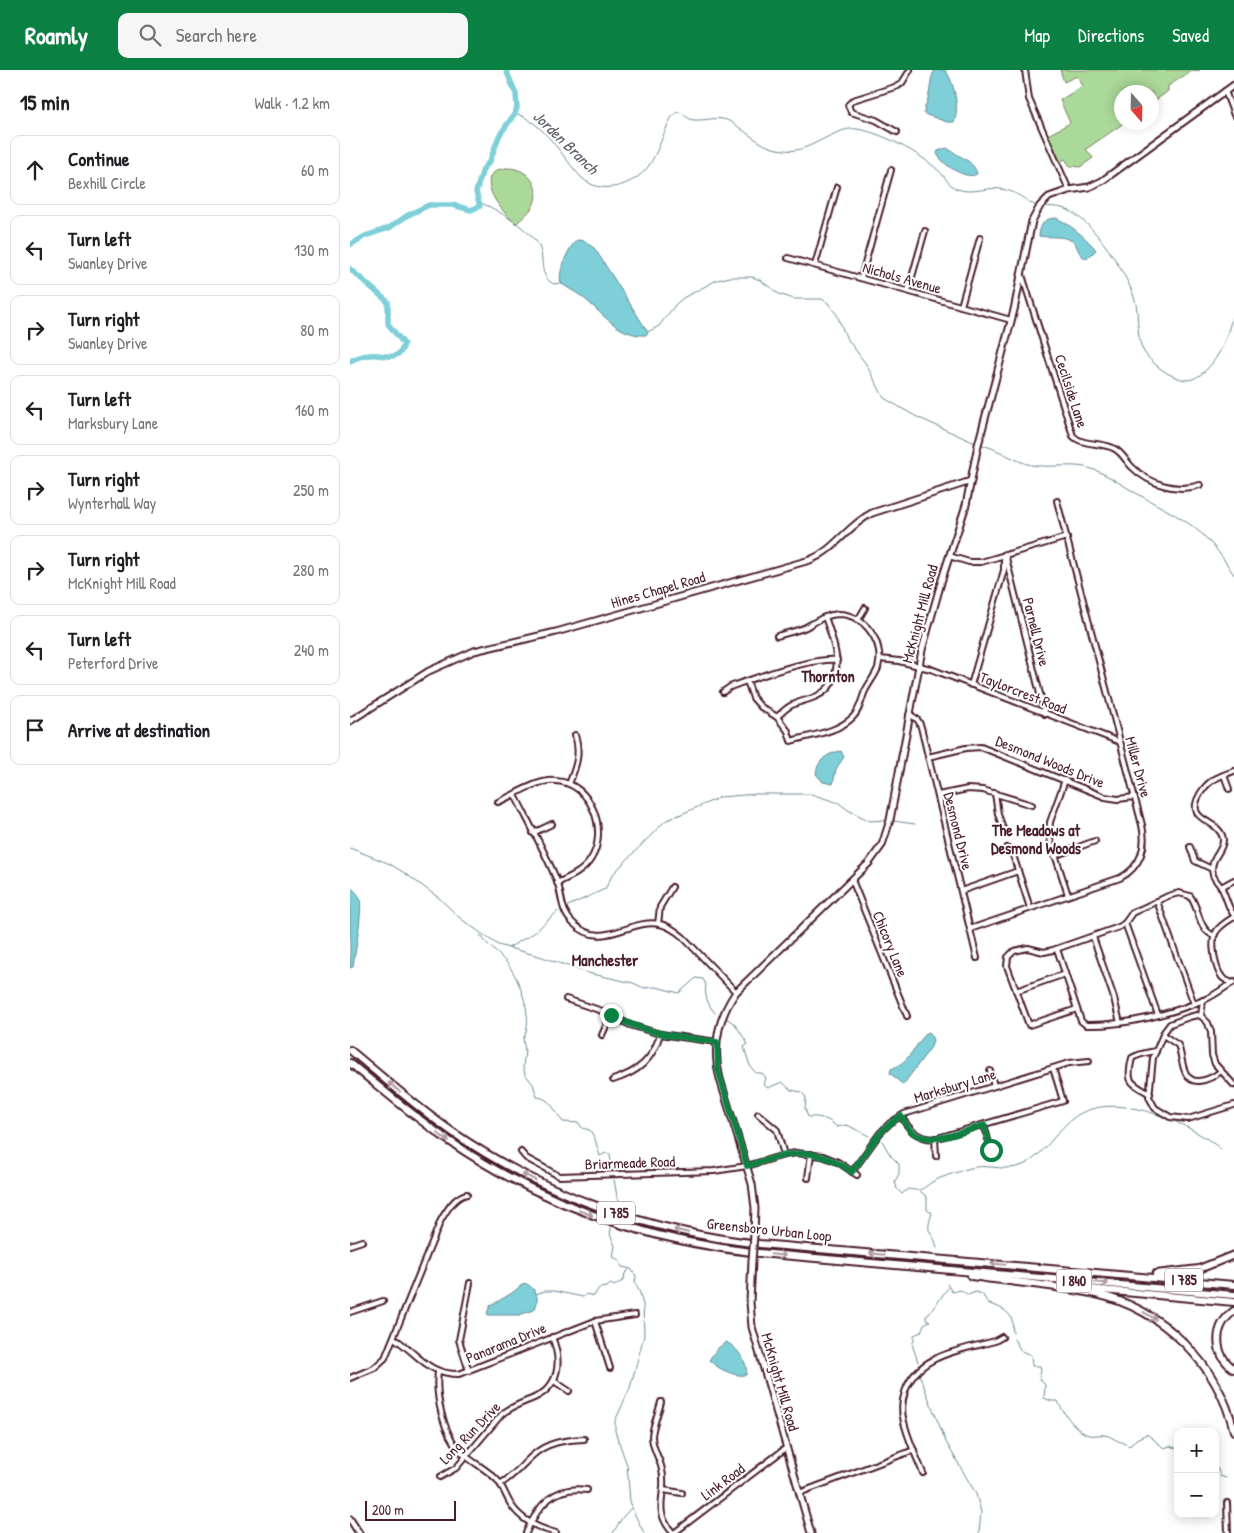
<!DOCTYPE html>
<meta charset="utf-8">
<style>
body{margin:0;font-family:"Patrick Hand",sans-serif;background:#f6f6f6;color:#202124}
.controls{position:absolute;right:15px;bottom:15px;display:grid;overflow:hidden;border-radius:10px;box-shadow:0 2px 12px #0003}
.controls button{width:45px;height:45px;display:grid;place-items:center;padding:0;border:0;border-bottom:1px solid #e0e0e0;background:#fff;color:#202124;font:25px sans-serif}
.compass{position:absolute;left:764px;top:15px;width:45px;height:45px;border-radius:50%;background:#fff;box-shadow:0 2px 12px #0003;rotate:160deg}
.scale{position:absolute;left:15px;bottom:12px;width:91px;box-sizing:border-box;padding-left:5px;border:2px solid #4a1f2b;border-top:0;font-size:14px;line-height:18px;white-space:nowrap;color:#4a1f2b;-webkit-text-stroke:4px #fff;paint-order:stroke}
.stop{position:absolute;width:15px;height:15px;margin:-11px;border:4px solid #0b8043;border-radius:50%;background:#fff}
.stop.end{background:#0b8043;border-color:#fff;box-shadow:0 1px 5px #0008}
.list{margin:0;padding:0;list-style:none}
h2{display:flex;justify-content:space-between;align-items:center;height:65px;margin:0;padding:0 20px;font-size:21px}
h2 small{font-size:16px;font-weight:400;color:#757577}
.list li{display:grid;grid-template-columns:32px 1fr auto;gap:15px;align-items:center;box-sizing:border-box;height:70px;margin:0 10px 10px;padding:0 10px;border:1px solid #e0e0e0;border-radius:10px}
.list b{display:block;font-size:19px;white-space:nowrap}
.list p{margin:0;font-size:16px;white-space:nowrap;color:#757577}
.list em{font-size:16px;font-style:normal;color:#757577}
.icon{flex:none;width:28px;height:28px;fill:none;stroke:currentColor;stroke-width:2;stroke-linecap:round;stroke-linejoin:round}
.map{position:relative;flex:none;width:884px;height:1463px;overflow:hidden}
header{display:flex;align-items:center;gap:30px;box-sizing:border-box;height:70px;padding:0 25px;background:#0b8043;color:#fff}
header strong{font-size:24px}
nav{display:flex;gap:28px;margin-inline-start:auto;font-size:18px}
.search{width:350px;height:45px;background:#f6f6f6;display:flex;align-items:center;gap:12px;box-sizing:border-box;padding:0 18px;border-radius:10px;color:#757577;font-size:19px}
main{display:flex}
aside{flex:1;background:#fff}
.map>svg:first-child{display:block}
</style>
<header>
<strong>Roamly</strong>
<div class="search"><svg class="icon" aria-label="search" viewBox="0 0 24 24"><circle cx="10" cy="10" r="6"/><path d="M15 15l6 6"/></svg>Search here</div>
<nav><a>Map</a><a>Directions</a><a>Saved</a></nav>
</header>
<main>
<aside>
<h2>15 min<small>Walk · 1.2 km</small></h2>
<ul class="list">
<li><svg class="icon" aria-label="ahead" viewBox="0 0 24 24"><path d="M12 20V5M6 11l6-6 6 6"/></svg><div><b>Continue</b><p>Bexhill Circle</p></div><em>60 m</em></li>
<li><svg class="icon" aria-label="left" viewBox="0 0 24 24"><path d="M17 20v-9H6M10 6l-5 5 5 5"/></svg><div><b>Turn left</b><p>Swanley Drive</p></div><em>130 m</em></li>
<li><svg class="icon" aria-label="right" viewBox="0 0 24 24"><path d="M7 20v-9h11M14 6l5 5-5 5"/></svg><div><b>Turn right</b><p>Swanley Drive</p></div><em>80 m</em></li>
<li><svg class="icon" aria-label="left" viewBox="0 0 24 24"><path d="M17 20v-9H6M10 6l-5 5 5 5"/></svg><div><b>Turn left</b><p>Marksbury Lane</p></div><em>160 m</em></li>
<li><svg class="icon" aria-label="right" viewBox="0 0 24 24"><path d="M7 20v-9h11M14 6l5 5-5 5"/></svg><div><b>Turn right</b><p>Wynterhall Way</p></div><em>250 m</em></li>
<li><svg class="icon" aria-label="right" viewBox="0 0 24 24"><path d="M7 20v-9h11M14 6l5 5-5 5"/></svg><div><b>Turn right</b><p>McKnight Mill Road</p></div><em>280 m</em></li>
<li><svg class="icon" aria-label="left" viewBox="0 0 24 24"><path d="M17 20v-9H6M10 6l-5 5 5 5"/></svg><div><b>Turn left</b><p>Peterford Drive</p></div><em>240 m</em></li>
<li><svg class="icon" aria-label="arrive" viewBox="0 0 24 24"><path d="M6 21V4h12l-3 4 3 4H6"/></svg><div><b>Arrive at destination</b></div></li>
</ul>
</aside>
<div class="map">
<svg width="884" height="1463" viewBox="0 0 884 1463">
<rect width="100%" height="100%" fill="#fff"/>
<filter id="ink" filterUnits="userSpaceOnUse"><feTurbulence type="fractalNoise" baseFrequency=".02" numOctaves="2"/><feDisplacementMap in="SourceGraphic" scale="10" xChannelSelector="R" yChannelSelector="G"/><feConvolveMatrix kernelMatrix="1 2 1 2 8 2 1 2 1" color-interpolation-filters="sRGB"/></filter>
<g filter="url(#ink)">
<g fill="#abd999" stroke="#7a7c62">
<polygon points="710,0 850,0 842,1 818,16 818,21 802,33 802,22 772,22 772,52 774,53 736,79 743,88 730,97 720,96 715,89 710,92 698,65 720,53 710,30 733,16 727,6 714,12"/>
<path d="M 156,98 C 176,97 193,115 183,136 C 179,143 172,148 166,154 C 154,143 135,123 140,106 L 147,100 Z"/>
</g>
<g fill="#7ecfd8" stroke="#698993">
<path d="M 585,0 L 595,0 C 604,11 610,39 604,52 L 597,52 L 574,44 C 574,36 578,31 579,24 C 581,15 580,8 585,0 Z"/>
<path d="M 597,78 C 606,85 625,91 627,104 C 616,111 590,93 587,83 L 588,81 Z"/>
<path d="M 706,148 C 717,152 739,170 746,180 L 737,189 C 726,184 730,177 722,171 C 713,165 699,168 689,166 C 690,155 694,148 706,148 Z"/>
<path d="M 227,170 L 235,171 L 245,179 L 298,262 L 296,265 C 268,267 251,241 231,226 C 224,221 217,218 211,213 C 207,203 219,176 227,170 Z"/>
<path d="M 491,681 L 494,687 L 486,699 L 483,714 L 473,712 L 466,704 C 467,690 478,683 491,681 Z"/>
<path d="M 0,817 C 4,820 9,824 10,829 C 13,841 5,882 3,897 L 0,898 Z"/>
<path d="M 578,962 L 580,963 L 583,970 L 581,977 L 553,1015 L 540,1003 L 541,999 C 559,993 565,974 578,962 Z"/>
<path d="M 174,1213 C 186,1217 191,1229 184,1240 L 169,1245 L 138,1245 L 137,1243 L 140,1236 L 162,1223 Z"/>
<path d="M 376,1272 C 387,1277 399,1293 396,1305 C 385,1307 368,1299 359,1290 L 367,1279 Z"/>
</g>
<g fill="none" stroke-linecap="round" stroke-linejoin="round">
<g stroke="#698993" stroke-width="1">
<path d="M 165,43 C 196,54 210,85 232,108 C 251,126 283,116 298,97 C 308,83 313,63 321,48 L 327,42 C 334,43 338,50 344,50 C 357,51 369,45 381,52 C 396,61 410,76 427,79 C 433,80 440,81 446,80 C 465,77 489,56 507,59 C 533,63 569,83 588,100 C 595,106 598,115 607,119 C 624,125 639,115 656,120 C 666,122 677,131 686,136"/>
<path d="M 130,133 C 145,137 183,162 189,176 C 195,189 188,207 204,214 L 211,213"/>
<path d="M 693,136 C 700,137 708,136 715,139 C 741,147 781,208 786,234 C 789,249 786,268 794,282 C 800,291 813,302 823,306 C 828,308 833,310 838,310 C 855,308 870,284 875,270 C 879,260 881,250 884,241"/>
<polyline points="298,262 309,256 326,234 333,228 367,210 380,207 402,207 410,210 429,224 444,229 472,229 478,233 487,245 496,267 516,294 534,328 565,346 625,373"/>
<path d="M 632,375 C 649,379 664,391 681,395 C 699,398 717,394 735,397 C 753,401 770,414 786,423 C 811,438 839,449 859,471 C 869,481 876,493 884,505"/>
<polyline points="543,751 565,754"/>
<path d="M 0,778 L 40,794 L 56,804 L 89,828 L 111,849 L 148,875 L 189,886 L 238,903 L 283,913 L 294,918 L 306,917 L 329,923 L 346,908 L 353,909 L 356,915 C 354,925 358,935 365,943"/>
<polyline points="218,836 255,819 263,804 315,751 371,727 406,724 461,724 489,733 498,740 520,751 535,750"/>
<path d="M 130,865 C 137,875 148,883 157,893 C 170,910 185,950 173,969 L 175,981 L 173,997 L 175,1004 L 183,1014 L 187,1027 C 201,1028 205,1042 213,1052 L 229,1053 L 232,1058 L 240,1060 L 245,1069 L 250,1086 L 256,1083 L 260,1084 L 262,1101"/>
<polyline points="158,878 184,863 208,841"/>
<path d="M 376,948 L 385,954 L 398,974 L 394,977 L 400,996 L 406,1003 L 412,1003 L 416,1008 L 414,1015 L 418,1018 L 432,1012 L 441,1020 L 451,1022 L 456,1027 L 455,1039 L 458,1047 C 470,1046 479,1049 487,1057 L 497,1055 L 519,1066"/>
<path d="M 532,1071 L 541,1086 L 549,1094 L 549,1104 L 545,1111 L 547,1119 L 552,1124 L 558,1119 C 561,1119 566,1121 569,1120 C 573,1119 578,1115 582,1112 C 592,1106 606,1103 617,1099 C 636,1092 654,1103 673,1095 C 694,1086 704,1063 722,1049 C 761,1017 839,1052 872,1080"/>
<polyline points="264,1110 267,1126 271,1134 269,1138"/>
<path d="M 570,1121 L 577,1127 L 577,1140 L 582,1143 C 574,1167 583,1158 587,1178"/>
<polyline points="261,1158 260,1164 265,1176 263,1187 269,1190 272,1197 281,1199 286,1206 285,1213 290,1223 293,1235 294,1266 280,1318 265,1351 265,1361 277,1395 280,1431 284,1443 294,1463"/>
<path d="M 597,1214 L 602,1222 L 611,1220 L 618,1225 L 626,1222 L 633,1225 L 638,1234 C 646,1235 660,1241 662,1250 C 663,1254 662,1259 663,1263"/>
<polyline points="186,1224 195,1221 204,1221 233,1227 236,1224 244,1226 249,1218 257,1217 261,1214 264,1216 274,1210 275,1203 279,1200"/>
<path d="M 664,1269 L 671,1281 L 681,1285 L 682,1296 L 690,1296 L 691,1300 L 689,1308 L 695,1315 L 694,1328 L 701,1331 L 708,1331 C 712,1342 728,1363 739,1365 C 744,1366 750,1364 755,1365 C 762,1366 766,1372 773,1372 L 777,1376 L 781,1375 L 786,1369 L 797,1364 L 814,1378 L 820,1376 L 828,1379"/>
<polyline points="568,1292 562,1274 564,1271 564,1265 571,1262 574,1254 580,1251 576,1249 576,1246 578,1245 598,1218"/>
<polyline points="569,1304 596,1372 626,1424 631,1442 629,1463"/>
<polyline points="865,1400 868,1399 870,1406 876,1408"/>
<polyline points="263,1463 272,1448 281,1438"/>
</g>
<g stroke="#7ecfd8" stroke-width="5.5">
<polyline points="0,175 15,166 39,158 58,145 79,135 103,135 121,140 130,136 126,122 133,99 140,91 149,66 165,43 167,38 166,24 156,0"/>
<path d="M 0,199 L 38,232 L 38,254 L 54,274 C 49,294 33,283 20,285 C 13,285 6,288 0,291"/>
</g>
<defs>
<g id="street">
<polyline points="675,0 679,29 719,120"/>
<polyline points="875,21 884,45"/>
<polyline points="547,62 526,50 501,42 498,35 503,30 548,16 552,13 560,0"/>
<polyline points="438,188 661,250"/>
<polyline points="465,195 487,117"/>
<path d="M 672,205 L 723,366 C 733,376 751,372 763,378 C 771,381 776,391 782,397 C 799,414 827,423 850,415"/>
<polyline points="511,208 541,100"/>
<polyline points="558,221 575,161"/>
<polyline points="611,236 630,168"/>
<polyline points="655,484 695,644"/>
<polyline points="599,486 619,492 631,492 717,467"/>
<polyline points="508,550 515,538"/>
<polyline points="530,589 549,591 581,599 770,672"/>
<path d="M 397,611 L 403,628 L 411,637 L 427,647 L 438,661 L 441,671 C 461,665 486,663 502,648 C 510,641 511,630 515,621 C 519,613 525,606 528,598 C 535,572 514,544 488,544 C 475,545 467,551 456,557 C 447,561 437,563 427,566"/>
<polyline points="621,615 654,500 654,489"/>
<path d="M 373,622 L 380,617 C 407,607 460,588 487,590"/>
<path d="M 559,645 C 566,647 569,650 571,657 L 627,888"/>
<path d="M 427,647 C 431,643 436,638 442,635 C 450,631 459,630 467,626 C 499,610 484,572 475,547"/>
<polyline points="578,687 616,678 631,677 755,727 768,729 784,727"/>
<path d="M 884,701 C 868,707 859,709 850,724 C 833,753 870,748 873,769 C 874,778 865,785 863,793 C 862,796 862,801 863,805 C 865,811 871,815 873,821 C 877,829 878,838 884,845"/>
<polyline points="874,705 879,719"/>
<polyline points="715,710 700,752 699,766 718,825"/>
<path d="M 219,714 C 226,697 231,683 225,665"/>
<polyline points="645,723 648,744 655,764"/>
<path d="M 165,725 C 179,753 195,782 207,811 C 213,827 210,841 223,853 C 252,882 279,848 310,854 C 319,856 326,861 333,867 L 386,922"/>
<polyline points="588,725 618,719 633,720 682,735"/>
<path d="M 148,732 C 165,725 187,709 206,711 C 241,713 259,760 241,789 C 233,802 220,807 207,813"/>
<polyline points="183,763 202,754"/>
<polyline points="840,777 845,791 862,799"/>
<polyline points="657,778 663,785 680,838"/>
<polyline points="704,786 745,771"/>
<polyline points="502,810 557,946"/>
<polyline points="871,817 884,810"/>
<polyline points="611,821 668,801"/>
<polyline points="807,831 844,934"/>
<polyline points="775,853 808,945"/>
<polyline points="308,854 310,837 322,817"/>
<path d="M 620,859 L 770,808 C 791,797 797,777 792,755 L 707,431"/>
<polyline points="743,867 764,928 770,953"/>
<path d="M 707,879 L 731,951 L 736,955 C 773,956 822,944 856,929 C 865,925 874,918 882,913"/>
<path d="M 884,912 L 882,913 C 879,911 874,910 872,907 C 865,899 860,871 866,862 C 870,855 878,851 884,847"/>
<polyline points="666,921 715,904"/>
<polyline points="216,929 252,941 280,955 310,964 367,972"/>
<path d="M 727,939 L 679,955 L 657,896 L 658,887 L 664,881 L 678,878 L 694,882 L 703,880 L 769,857 L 775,853 L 782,843 L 818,826 L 829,823 L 840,826 C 850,839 847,858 864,866"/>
<polyline points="851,946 853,930"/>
<polyline points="252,965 261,945"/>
<path d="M 813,965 L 828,975 C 833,987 831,1012 849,1011 C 858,1010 864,1007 871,1001"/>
<polyline points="640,1001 644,1016"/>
<path d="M 263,1010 C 288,1002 303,990 310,964"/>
<polyline points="884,1015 865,994 862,985 861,962 858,953 851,946 847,945 839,947 820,954 814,962 803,988 799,1027 805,1038 820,1047 838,1049 884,1035"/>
<path d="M 800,1024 C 780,1012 776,1013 782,988 C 790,983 797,983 806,981"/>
<polyline points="408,1044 427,1060 434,1085"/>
<path d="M 551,1046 C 559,1060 567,1068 584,1069 L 713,1031 L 703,998"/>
<polyline points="634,1055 641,1081"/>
<polyline points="585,1068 586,1086"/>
<polyline points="171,1082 176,1088 209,1106 364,1101 397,1096 434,1085 446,1083 473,1086 488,1092 507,1105"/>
<polyline points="502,1102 530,1063 540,1053 554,1044 719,993 739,991"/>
<polyline points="458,1108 461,1084"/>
<polyline points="0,1175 12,1171"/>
<polyline points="0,1242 33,1231"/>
<polyline points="245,1251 260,1298"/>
<path d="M 44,1268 C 68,1284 77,1304 109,1304 L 245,1251 L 285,1245"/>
<polyline points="119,1301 109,1270 120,1213"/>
<path d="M 88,1302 C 85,1325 93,1363 110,1381 C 122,1393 138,1399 149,1412 C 153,1418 156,1426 160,1433 C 170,1450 187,1458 206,1463"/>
<path d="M 0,1308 L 24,1298 L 35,1288 L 91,1150 C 97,1140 105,1126 117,1124"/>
<polyline points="204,1311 219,1321"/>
<path d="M 311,1332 C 308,1344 303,1355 302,1366 C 302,1379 310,1388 312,1400 C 318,1425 301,1439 323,1463"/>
<path d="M 573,1403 C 566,1386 558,1369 554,1352 C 551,1342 552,1331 555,1322 C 567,1284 612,1280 645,1271 L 652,1267"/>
<path d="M 90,1407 L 106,1398 L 152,1344 C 162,1336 172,1333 184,1328 C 210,1316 212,1291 202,1267"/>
<path d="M 150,1414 C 164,1406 171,1396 182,1386 C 197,1372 215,1370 234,1369"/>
<polyline points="313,1420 332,1423"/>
<polyline points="449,1423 564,1380"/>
<polyline points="877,1433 878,1463"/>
<path d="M 176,1463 C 188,1435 204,1415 237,1420"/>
<polyline points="324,1463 436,1378"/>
</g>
<g id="secondary">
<path d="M 0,651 L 79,601 L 124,581 L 206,562 L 460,490 C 485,480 498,455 522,443 L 621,411"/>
<path d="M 404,1165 L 405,1138 L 402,1114 L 370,1009 C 362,978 368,948 386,922 L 519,793 L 532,775 L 540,750 L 572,580 L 592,509 L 616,435 L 628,375 L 664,240 L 682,151 L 690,136 L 699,127 L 719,120 L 739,117 L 752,111 L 884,15"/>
<polyline points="402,1191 400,1232 402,1257 461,1463"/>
<polyline points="0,1449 9,1463"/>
</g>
<g id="highway">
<path d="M 0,980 C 34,1008 67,1038 104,1063 C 195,1125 300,1162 410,1174 L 884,1215"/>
<path d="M 0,993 C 32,1019 64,1047 98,1070 C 191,1134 297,1171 409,1183 L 884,1225"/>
<polyline points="806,1204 849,1199 884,1185"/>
<path d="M 621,1206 C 662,1212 705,1215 746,1224 C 813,1239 868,1294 884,1361"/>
<polyline points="741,1219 884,1232"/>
<path d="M 884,1241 C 863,1256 863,1284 884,1299"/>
</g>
</defs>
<use href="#street" stroke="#4a1f2b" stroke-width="8"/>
<use href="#secondary" stroke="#4a1f2b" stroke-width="9"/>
<use href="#highway" stroke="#4a1f2b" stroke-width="10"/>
<use href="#street" stroke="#fff" stroke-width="4"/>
<use href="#secondary" stroke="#fff" stroke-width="5"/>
<use href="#highway" stroke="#fff" stroke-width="6"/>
<defs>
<polyline id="secondary-bridge" points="402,1191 404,1165"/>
</defs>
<use href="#secondary-bridge" stroke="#4a1f2b" stroke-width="9" stroke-linecap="butt"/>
<use href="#secondary-bridge" stroke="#fff" stroke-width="5"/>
</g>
<defs><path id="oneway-shaft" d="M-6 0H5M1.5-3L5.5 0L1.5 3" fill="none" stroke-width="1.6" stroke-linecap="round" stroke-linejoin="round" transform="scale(1.25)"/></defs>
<g stroke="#ae9aa0">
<use href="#oneway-shaft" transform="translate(44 1017) rotate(-140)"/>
<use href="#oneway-shaft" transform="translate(93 1067) rotate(35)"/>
<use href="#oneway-shaft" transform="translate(179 1107) rotate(-153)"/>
<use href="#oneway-shaft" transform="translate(236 1143) rotate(21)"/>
<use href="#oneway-shaft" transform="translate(331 1161) rotate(-167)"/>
<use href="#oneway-shaft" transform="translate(527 1184) rotate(-175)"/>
<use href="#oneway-shaft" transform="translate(428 1185) rotate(5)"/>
<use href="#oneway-shaft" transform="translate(648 1194) rotate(-175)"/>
<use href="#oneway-shaft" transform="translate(751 1213) rotate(5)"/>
<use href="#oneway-shaft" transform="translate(800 1246) rotate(31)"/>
</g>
</g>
<g fill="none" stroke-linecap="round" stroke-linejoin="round" filter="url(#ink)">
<path stroke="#0b8043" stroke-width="6" d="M 261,945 C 298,965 326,966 367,972 L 368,1000 L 397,1096 C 439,1083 463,1074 502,1102 C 517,1081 529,1059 551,1046 C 554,1051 557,1058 562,1062 C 579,1077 614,1061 634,1055 L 641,1080"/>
</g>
<g text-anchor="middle" stroke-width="4" stroke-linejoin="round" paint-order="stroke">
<g fill="#fff" stroke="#80626b" stroke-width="1">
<rect x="247" y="1131.5" width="38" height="23" rx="4"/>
<rect x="815" y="1198.5" width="38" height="23" rx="4"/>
<rect x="706.5" y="1199.5" width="35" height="23" rx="4"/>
</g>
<g font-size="14" font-weight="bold" fill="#4a1f2b">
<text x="266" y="1148">I 785</text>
<text x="834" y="1215">I 785</text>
<text x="724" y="1216">I 840</text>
</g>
<g font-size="15" fill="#4a1f2b" stroke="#fff">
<text transform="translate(552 208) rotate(16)" y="5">Nichols Avenue</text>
<text transform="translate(721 321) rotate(72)" y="5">Cecilside Lane</text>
<text transform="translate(308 520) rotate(-16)" y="5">Hines Chapel Road</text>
<text transform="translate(570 544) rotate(-75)" y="5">McKnight Mill Road</text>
<text transform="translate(686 562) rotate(76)" y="5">Parnell Drive</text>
<text transform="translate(673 623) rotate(21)" y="5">Taylorcrest Road</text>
<text transform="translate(700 692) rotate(22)" y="5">Desmond Woods Drive</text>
<text transform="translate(788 697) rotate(75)" y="5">Miller Drive</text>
<text transform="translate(608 761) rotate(76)" y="5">Desmond Drive</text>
<text transform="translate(540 874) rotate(68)" y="5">Chicory Lane</text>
<text transform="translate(605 1016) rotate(-17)" y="5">Marksbury Lane</text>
<text transform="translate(280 1093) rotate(-2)" y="5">Briarmeade Road</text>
<text transform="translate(419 1160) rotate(6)" y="5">Greensboro Urban Loop</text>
<text transform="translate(156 1273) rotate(-22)" y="5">Panarama Drive</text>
<text transform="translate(430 1312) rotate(74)" y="5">McKnight Mill Road</text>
<text transform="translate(120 1363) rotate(-46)" y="5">Long Run Drive</text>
<text transform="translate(373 1412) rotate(-37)" y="5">Link Road</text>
</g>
<g font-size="16" font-style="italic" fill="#5c5d68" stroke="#fff">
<text transform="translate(216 72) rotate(44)" y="6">Jorden Branch</text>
</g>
<g font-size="16" font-weight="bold" fill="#4a1f2b" stroke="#fff">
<text x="478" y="612">Thornton</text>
<text x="686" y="766">The Meadows at<tspan x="686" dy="18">Desmond Woods</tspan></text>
<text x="255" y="896">Manchester</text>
</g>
</g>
</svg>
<div class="controls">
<button>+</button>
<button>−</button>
</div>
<svg class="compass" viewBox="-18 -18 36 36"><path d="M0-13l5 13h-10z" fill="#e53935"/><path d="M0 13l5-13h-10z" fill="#757577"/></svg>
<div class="scale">200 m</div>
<div class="stop" style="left:641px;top:1080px"></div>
<div class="stop end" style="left:261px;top:945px"></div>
</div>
</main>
